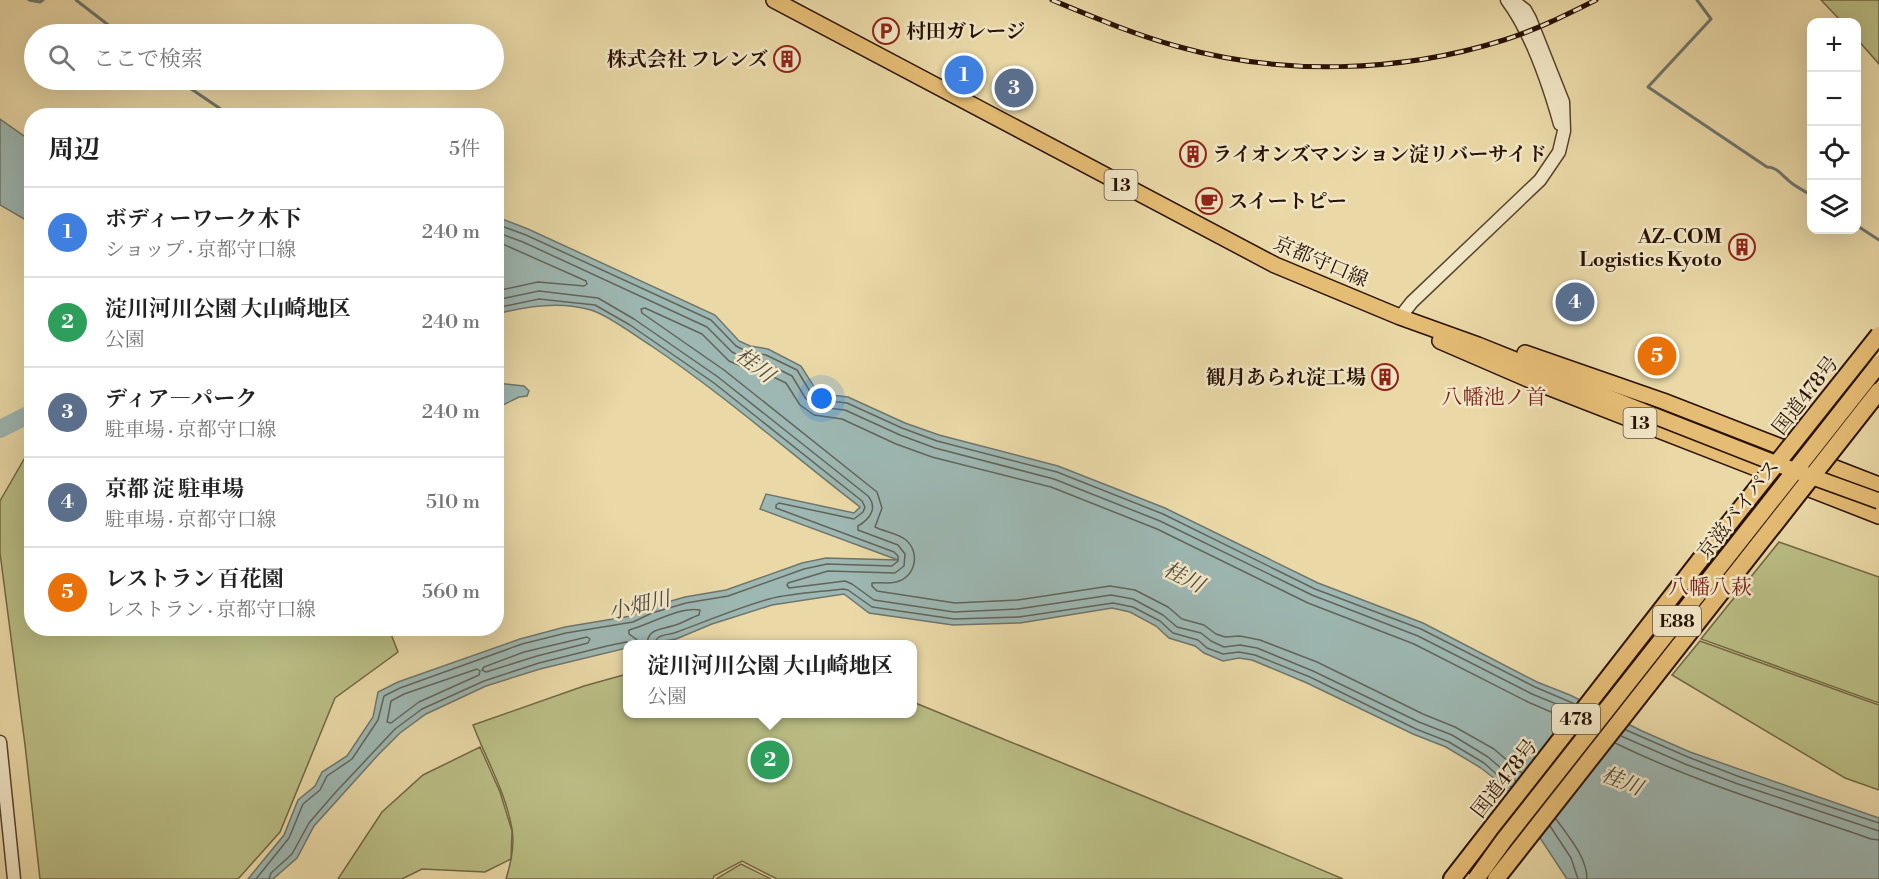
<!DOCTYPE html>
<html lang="ja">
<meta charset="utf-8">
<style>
body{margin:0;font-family:"Libre Bodoni","Noto Serif JP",serif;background:#f2f2f2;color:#222}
.controls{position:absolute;right:18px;top:18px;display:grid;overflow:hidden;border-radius:12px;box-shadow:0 6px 24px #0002}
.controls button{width:54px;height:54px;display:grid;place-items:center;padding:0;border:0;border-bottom:2px solid #e0e0e0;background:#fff;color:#222;font:30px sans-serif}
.you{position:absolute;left:822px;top:399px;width:21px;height:21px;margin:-15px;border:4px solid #fff;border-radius:50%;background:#1a73e8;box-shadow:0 0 0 9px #1a73e833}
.badge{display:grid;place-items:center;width:39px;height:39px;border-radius:50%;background:#0b8043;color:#fff;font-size:20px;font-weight:700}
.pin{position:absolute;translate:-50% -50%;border:3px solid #fff;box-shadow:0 2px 6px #0006}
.popup{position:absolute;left:623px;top:640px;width:294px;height:78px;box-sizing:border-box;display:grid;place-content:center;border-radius:12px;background:#fff;filter:drop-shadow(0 2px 4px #0005);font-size:20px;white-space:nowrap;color:#767676}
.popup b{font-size:22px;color:#222}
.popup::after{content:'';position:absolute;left:50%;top:100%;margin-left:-12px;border:12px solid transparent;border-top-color:#fff}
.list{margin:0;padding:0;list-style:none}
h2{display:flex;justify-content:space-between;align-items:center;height:78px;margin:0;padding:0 24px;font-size:26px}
h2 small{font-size:20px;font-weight:400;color:#767676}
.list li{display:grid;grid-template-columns:39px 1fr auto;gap:18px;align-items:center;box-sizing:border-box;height:90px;padding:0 24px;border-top:2px solid #e0e0e0}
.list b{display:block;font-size:22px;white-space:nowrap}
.list p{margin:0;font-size:20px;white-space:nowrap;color:#767676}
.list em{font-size:20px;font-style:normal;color:#767676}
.icon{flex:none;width:33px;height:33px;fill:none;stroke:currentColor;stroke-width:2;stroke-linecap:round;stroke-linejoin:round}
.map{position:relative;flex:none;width:1879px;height:879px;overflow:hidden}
.search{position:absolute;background:#fff;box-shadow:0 6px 24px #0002;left:24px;top:24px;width:480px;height:66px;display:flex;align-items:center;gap:15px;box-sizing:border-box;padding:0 21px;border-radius:33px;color:#767676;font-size:22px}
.panel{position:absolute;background:#fff;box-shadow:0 6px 24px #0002;left:24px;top:108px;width:480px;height:528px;border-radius:24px}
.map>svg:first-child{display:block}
</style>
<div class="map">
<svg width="1879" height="879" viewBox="0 0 1879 879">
<rect width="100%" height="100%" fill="#ead9a7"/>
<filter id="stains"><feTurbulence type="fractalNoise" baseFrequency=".00333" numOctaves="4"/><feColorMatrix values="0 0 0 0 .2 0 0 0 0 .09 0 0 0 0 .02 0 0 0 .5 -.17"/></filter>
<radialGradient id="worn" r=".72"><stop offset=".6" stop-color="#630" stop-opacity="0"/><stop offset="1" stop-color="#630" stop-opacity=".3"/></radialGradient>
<g fill="#babe85" stroke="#716844" stroke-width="1.5">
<polygon points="1821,0 1879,0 1879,64 1857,39 1856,22 1842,22"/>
<polygon points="31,447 32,628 389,629 398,652 335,698 280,832 238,879 40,879 25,745 0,553 0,501"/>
<polygon points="1779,542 1879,577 1879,703 1701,639"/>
<polygon points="1700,641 1879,705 1879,790 1845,778 1672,675"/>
<path d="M 627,674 L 628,714 L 912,714 L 913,702 C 1056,761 1200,818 1343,879 L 777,879 L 742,861 L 714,876 L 713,879 L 506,879 C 511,863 515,846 512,829 C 506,793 486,759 473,725 L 584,686 Z"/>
<polygon points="480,747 500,792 512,831 511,859 485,872 422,869 402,879 338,879 382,812 423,775"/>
<polygon points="741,864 771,879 716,879"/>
</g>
<g fill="#9db7b2" stroke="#6e756c" stroke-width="1.5">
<polygon points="0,119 31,141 31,223 0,205"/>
<path d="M 497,217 L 528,229 L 715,315 L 739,341 L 750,346 L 768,349 L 801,366 L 816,390 L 823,394 L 848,397 L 905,423 L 939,435 L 1058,466 L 1165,508 L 1318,583 L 1423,623 L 1537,682 L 1570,695 L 1642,731 L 1690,752 L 1879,818 L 1879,879 L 1567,879 L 1514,798 L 1500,783 L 1481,768 L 1446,747 L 1413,734 L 1307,683 L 1252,660 L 1239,658 L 1223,661 L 1204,653 L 1195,646 L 1169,638 L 1156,626 L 1130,612 L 1112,608 L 1020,623 L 953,625 L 869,613 L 844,594 L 772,605 L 712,624 L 676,639 L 646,644 L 628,644 L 627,648 L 540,669 L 486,686 L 426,714 L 400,733 L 378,755 L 314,826 L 297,858 L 273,879 L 248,879 L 284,835 L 298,800 L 315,786 L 322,772 L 347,756 L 373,717 L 378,692 L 398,682 L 520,639 L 565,627 L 631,616 L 650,607 L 685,597 L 726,590 L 802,563 L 826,558 L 898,560 L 760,509 L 766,494 L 854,513 L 860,507 C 790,453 723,394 650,345 C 634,335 608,315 591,310 C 561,301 526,306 497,314 Z"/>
<polygon points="497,383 524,386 529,391 527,396 519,397 497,408"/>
</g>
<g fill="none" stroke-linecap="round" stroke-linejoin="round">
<g stroke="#62645b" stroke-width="1.5">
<polyline points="496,224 526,235 711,320 736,346 748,352 766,355 797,370 811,393 820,400 847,403 902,428 937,441 1057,472 1163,514 1315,589 1421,629 1535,687 1575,704"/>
<polyline points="496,232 523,242 707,327 732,352 746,359 764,362 792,376 806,399 818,407 845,410 900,435 935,448 1054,479 1160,521 1312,595 1418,636 1532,694 1571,710"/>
<polyline points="496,241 586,281 587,284 584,286 538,282 496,291"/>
<path d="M 496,300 L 539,291 L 598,298 L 634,319 L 718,377 L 868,496 C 878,508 870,519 858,526 L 858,530 L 898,545 L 905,554 L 904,566 L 895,573 L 828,571 L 788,583 L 787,585 L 789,588 L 845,581 L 852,584 L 874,600 L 954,612 L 1018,609 L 1111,595 L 1133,599 L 1163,615 L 1177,627 L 1201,633 L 1211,641 L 1224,647 L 1240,645 L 1257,648 L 1313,671 L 1419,722 L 1452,735 L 1488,757 L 1516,781"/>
<polygon points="587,637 590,639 588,643 537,656 486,672 482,670 484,667 524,652"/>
<path d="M 640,644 L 636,639 L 629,634 L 629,630 C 649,625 680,606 700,610 L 699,615 C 690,618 681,624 672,626 C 659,630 648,629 647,644"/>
<path d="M 655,644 C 656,633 668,636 677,632 C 707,621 737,608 769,599 C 793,593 819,592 843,589 L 848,590 L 872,607 L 954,619 L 1019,617 L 1113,603 L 1133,607 L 1160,621 L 1173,633 L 1198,640 L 1207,648 L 1223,654 L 1239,652 L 1255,655 L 1310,677 L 1416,729 L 1449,742 L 1484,763 L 1511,787"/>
<polygon points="477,669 480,671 479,675 419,702 391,723 387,722 391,701 404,694"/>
<polyline points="1626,730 1688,757 1740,777 1879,823"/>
<polyline points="1621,736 1685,764 1738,784 1879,831"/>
<path d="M 1615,743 C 1697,783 1785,809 1871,839 L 1879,840"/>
<path d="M 1522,773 L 1494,749 L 1455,727 L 1423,714 L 1317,662 L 1260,640 L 1240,636 L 1225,637 L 1216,634 L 1204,625 L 1182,619 L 1168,607 L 1135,590 L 1110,586 L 1018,600 L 955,603 L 877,591 L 872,586 L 872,583 C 880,582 888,584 896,582 C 915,578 921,553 906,540 C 898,533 885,532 875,527 L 882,508 L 877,492 L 724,370 L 642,313 L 641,309 L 645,308 L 702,334 L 729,361 L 743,367 L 761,371 L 786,383 L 800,405 L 814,415 L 842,419 L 896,444 L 932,457 L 1051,487 L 1157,529 L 1308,603 L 1414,644 L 1528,702 L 1565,718"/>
<path d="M 1556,819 C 1568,836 1587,857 1587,879"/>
<polyline points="1550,826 1571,858 1578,879"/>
<polyline points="256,879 289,838 303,804 320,790 327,776 352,759 378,720 384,696 400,688 522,644 566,633 633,622 652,613 686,603 728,596 804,569 827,564 892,566 898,561 898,556 894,552 776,508 776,505 779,503 854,519 863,512 865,507 862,501 714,383 630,325 595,305 539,299 496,308"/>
<polyline points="269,879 271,873 292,854 309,823 334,794 395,729 422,709 484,681 539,663 607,646 626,642 631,644"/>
</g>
<g stroke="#6e756c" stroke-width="3">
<polyline points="29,0 40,2 43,0"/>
<polyline points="76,0 120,34"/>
<path d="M 1697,0 L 1711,19 L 1648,87 L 1767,167 C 1776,167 1780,173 1787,179 C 1793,186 1804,190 1812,196"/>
<polyline points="178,80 231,116"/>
<polyline points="1856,225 1879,240"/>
</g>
<polyline stroke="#9db7b2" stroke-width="18" points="0,429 32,413"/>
<defs>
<g id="minor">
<path d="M 1507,0 C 1531,32 1549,85 1560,124"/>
<polyline points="1400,317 1412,302 1540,180 1559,152 1564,131 1563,102 1530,19 1525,10 1512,0"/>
<polyline points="0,742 14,879"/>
</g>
<g id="major">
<polyline points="774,0 1275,265 1400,317 1478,345 1642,411"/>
<polyline points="1440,341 1530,380 1879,516"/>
<polyline points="1525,353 1663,401 1879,485"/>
</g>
<polyline id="highway" points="1452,879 1700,560"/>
</defs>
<use href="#minor" stroke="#58432d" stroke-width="15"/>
<use href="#major" stroke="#281104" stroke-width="18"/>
<use href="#highway" stroke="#281104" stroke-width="20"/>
<use href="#minor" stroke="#f1e6c6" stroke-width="12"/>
<use href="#major" stroke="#e5bc74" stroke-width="15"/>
<use href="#highway" stroke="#e5bc74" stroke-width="16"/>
<defs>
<path id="rail" d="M 1052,0 C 1093,17 1133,34 1176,46 C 1281,76 1400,73 1504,40 C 1536,30 1566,15 1596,0"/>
</defs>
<use href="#rail" stroke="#281104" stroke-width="5"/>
<use href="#rail" stroke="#f1e6c6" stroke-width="3" stroke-dasharray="9" stroke-linecap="butt"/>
<defs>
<polyline id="major-bridge" points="1642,411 1777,464 1879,501"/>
<g id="highway-bridge">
<polyline points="1700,560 1879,335"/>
<polyline points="1476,879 1504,840 1879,364"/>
<polyline points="1496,879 1879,391"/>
</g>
</defs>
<use href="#major-bridge" stroke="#281104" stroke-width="18" stroke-linecap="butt"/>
<use href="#highway-bridge" stroke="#281104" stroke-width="20" stroke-linecap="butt"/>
<use href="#major-bridge" stroke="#e5bc74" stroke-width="15"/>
<use href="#highway-bridge" stroke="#e5bc74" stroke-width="16"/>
</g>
<defs>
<symbol id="parking-ring" viewBox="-11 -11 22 22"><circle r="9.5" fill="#f1e6c6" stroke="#8f2418" stroke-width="1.5"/><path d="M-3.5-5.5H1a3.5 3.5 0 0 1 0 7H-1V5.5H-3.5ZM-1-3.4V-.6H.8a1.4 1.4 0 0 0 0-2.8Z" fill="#8f2418"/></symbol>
<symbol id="building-ring" viewBox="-11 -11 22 22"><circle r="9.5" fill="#f1e6c6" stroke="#8f2418" stroke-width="1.5"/><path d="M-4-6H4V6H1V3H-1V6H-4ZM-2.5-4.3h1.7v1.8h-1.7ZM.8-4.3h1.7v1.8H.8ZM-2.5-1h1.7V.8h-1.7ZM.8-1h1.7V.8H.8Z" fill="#8f2418"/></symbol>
<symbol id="cafe-ring" viewBox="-11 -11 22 22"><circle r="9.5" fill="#f1e6c6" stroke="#8f2418" stroke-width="1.5"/><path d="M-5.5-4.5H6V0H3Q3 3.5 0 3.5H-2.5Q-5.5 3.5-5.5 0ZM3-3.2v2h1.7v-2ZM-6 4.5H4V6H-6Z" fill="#8f2418"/></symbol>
</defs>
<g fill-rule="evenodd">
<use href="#parking-ring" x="871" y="16" width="30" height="30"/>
<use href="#building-ring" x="772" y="44" width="30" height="30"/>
<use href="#building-ring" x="1178" y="139" width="30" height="30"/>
<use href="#cafe-ring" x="1194" y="186" width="30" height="30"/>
<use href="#building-ring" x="1727" y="232" width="30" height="30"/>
<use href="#building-ring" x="1370" y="362" width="30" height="30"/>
</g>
<g text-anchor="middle" stroke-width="5" stroke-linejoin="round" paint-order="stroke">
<g fill="#f1e6c6" stroke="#64513e" stroke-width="1.5">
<rect x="1104.5" y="170" width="33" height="30" rx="4.5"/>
<rect x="1623.5" y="408" width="33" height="30" rx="4.5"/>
<rect x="1653" y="606" width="48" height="30" rx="4.5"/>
<rect x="1552" y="704" width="48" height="30" rx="4.5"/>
</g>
<g font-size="18" font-weight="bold" fill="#281104">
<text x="1121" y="191">13</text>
<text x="1640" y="429">13</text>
<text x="1677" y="627">E88</text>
<text x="1576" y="725">478</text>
</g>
<g font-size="20" font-weight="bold" fill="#281104" stroke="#f1e6c6" text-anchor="start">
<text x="906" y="38">村田ガレージ</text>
<text x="768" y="66" text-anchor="end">株式会社 フレンズ</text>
<text x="1212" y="161">ライオンズマンション淀リバーサイド</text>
<text x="1228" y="208">スイートピー</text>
<text x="1722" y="243" text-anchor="end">AZ-COM<tspan x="1722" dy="23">Logistics Kyoto</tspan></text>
<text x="1366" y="384" text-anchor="end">観月あられ淀工場</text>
</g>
<g font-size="20" fill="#281104" stroke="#f1e6c6">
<text transform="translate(1321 261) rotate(23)" y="7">京都守口線</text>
<text transform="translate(1805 395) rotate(-52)" y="7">国道478号</text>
<text transform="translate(1738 509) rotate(-52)" y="7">京滋バイパス</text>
<text transform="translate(1504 778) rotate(-52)" y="7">国道478号</text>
</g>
<g font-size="21" font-style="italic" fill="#514b41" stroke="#f1e6c6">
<text transform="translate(755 365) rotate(38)" y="7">桂川</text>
<text transform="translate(1184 577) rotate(27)" y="7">桂川</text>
<text transform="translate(639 605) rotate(-13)" y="7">小畑川</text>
<text transform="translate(1622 781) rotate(22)" y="7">桂川</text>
</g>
<g font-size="21" fill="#7a1f14" stroke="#f1e6c6">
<text x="1494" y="404">八幡池ノ首</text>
<text x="1710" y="594">八幡八萩</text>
</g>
</g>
<rect width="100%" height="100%" filter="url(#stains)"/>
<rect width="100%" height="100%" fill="url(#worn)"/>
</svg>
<div class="controls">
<button>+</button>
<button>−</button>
<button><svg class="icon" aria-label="locate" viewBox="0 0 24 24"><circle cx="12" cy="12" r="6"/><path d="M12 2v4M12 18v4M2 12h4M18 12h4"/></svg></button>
<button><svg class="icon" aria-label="layers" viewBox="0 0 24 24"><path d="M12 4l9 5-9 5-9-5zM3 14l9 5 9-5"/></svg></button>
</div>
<div class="you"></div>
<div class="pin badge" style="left:964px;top:75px;background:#3f7fe0">1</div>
<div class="pin badge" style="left:770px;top:760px;background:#2e9e5b">2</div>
<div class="popup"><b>淀川河川公園 大山崎地区</b>公園</div>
<div class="pin badge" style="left:1014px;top:88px;background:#5c6f8a">3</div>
<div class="pin badge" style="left:1575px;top:302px;background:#5c6f8a">4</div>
<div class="pin badge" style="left:1657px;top:356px;background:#e8710a">5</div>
<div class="search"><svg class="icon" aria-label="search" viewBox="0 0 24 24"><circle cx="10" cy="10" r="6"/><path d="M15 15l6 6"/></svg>ここで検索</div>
<section class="panel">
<h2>周辺<small>5件</small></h2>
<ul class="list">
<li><span class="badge" style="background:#3f7fe0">1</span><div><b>ボディーワーク木下</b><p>ショップ · 京都守口線</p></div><em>240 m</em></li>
<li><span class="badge" style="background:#2e9e5b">2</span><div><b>淀川河川公園 大山崎地区</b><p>公園</p></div><em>240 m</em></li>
<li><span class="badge" style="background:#5c6f8a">3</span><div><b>ディア―パーク</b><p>駐車場 · 京都守口線</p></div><em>240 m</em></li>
<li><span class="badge" style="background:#5c6f8a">4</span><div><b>京都 淀 駐車場</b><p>駐車場 · 京都守口線</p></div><em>510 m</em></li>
<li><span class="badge" style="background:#e8710a">5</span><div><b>レストラン 百花園</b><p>レストラン · 京都守口線</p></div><em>560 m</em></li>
</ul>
</section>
</div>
